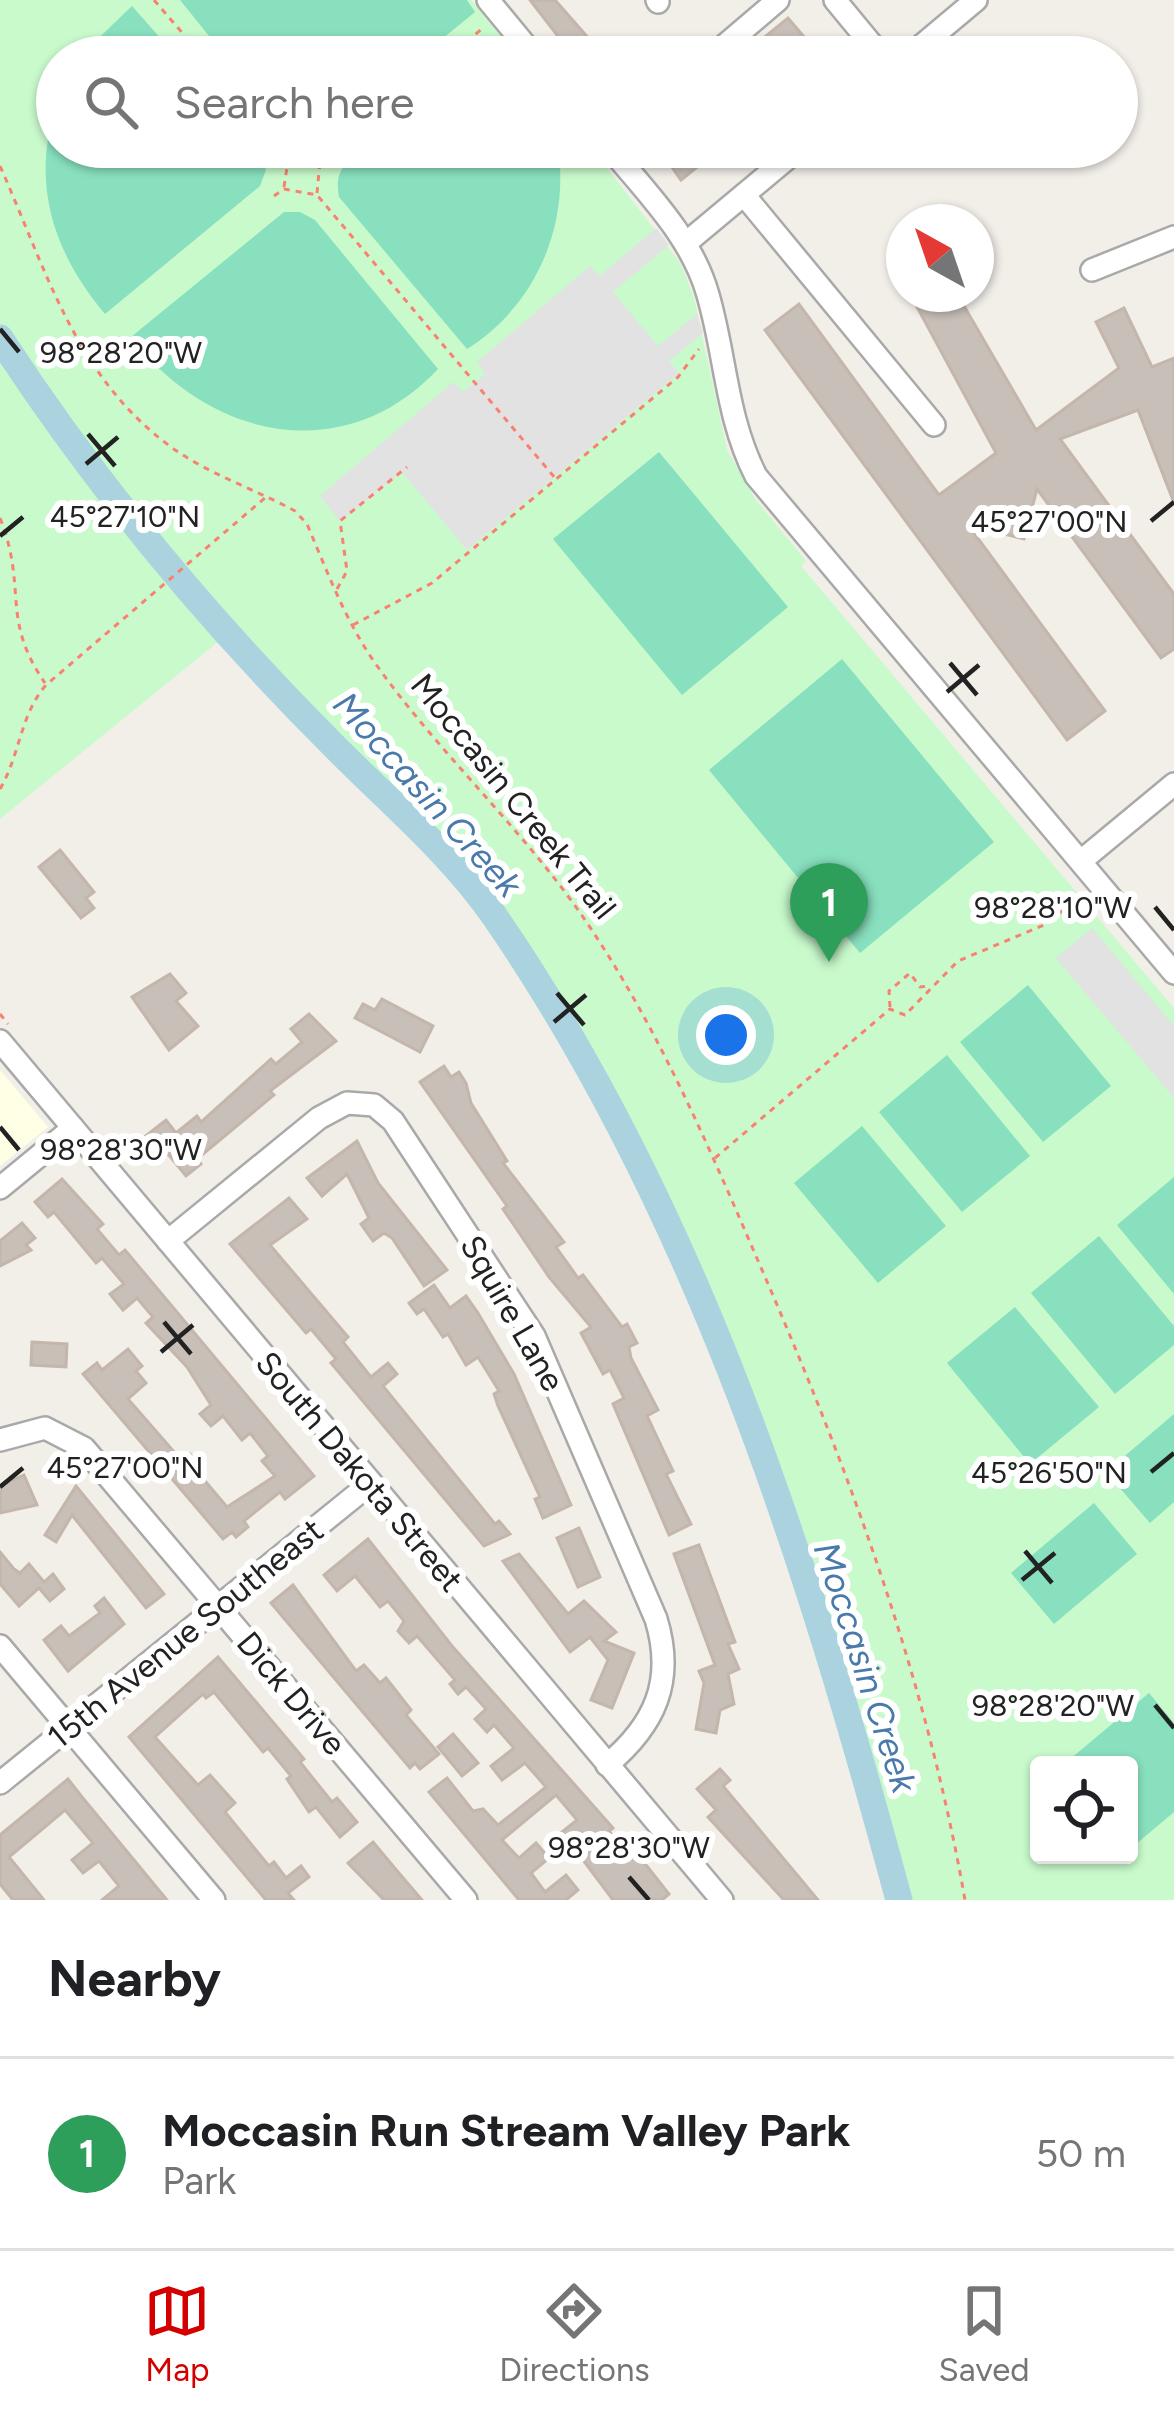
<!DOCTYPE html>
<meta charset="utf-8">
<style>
body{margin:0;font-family:Figtree,sans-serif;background:#f6f6f6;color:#202124}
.controls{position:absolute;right:36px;bottom:36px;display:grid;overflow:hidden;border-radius:12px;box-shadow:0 3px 9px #0004}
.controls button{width:108px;height:108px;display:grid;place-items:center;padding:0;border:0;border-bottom:3px solid #e0e0e0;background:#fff;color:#202124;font:60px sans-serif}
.compass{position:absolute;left:886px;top:204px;width:108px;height:108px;border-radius:50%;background:#fff;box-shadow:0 3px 9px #0004;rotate:320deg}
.you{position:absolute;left:726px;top:1035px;width:42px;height:42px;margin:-30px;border:9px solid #fff;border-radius:50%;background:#1a73e8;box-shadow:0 0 0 18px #1a73e833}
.badge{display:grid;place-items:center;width:78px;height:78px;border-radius:50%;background:#d40000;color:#fff;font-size:39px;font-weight:700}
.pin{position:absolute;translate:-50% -99px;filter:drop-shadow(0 3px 6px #0008)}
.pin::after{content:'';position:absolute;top:63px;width:42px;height:36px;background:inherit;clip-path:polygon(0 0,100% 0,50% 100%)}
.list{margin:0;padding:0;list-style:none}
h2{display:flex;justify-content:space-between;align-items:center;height:156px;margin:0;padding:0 48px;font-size:51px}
h2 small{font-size:39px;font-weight:400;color:#757577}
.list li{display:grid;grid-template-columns:78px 1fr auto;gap:36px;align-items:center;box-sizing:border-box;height:192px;padding:0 48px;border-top:3px solid #e0e0e0}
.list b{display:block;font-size:45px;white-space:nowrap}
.list p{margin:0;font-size:39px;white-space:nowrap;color:#757577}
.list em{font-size:39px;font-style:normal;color:#757577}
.icon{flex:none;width:66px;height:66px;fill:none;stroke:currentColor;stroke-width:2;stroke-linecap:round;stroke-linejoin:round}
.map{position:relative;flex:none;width:1174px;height:1900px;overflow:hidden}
.search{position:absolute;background:#fff;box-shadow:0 3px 9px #0004;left:36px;right:36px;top:36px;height:132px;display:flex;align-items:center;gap:30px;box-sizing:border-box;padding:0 42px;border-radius:66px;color:#757577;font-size:45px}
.sheet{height:348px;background:#fff}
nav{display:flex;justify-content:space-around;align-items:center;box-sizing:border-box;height:168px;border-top:3px solid #e0e0e0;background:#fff;font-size:33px;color:#757577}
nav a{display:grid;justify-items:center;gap:6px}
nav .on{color:#d40000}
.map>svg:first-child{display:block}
</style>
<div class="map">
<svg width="1174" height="1900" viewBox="0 0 1174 1900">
<rect width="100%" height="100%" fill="#f2efe9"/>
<polygon fill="#ffffe5" points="0,1070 48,1127 0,1166"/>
<path fill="#c8facc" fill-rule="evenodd" d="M 0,0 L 471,0 L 517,57 L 57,57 L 57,147 L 591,147 L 681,264 L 694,298 L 727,450 L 756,500 L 806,561 L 801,566 L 1174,1008 L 1174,1900 L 899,1900 L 840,1680 L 675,1231 L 563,1026 L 493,915 L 399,806 L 330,743 L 230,632 L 0,819 ZM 1039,1765 L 1129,1765 L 1129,1855 L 1039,1855 Z"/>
<g fill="#88e0be">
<polygon points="180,0 467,0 475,12 420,57 226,57"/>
<polygon points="132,6 177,57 79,57"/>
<path d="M 57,103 L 57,147 L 257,147 L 266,170 L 260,186 L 105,314 C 53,252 30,183 57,103 Z"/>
<path d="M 364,147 L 558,147 C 570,227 535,306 467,349 L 339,197 C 334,171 345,163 364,147 Z"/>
<path d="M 284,212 L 300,212 L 315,220 L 438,369 C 344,469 209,439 131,337 Z"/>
<polygon points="659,452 788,607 682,695 553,539"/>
<polygon points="842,659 994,842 860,953 709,770"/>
<polygon points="1028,985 1111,1086 1043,1142 960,1042"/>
<polygon points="947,1055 1030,1156 962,1212 879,1112"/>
<polygon points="862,1126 946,1226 878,1283 794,1183"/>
<polygon points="1174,1177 1174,1294 1117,1225"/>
<polygon points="1099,1236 1174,1326 1174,1345 1115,1394 1031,1293"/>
<polygon points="1015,1307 1099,1407 1030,1464 947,1363"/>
<polygon points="1174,1414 1174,1502 1150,1523 1106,1472"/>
<polygon points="1094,1503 1137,1554 1054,1624 1011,1573"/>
<polygon points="1149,1693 1174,1723 1174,1812 1129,1850 1129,1765 1063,1765"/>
</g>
<g fill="#e2e2e2">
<polygon points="656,228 669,245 613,292 658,346 697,314 703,333 669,361 679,373 467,550 402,472 340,521 320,496 453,382 463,392 485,374 477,362 590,266 600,276"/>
<polygon points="1092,928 1174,1026 1174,1098 1056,958"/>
</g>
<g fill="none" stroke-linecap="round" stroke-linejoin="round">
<path stroke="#aad3df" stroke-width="27" d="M 0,338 C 95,484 208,620 331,743 C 387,800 449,851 495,917 C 697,1211 807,1558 899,1900"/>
</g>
<g fill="#c7bfb8" stroke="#c4b6ab" stroke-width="3">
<polygon points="530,0 555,0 605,57 574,57"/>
<polygon points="788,18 821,57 740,57"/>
<polygon points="658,147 706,147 712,155 681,180"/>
<polygon points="934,294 957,294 1036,430 1119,368 1096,322 1124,308 1152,367 1174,358 1174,503 1138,410 1060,439 1174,594 1174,649 1161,658 1037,489 1024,539 968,525 1105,711 1067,740 765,330 799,304 939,495 996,453 917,307"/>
<polygon points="60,850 94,892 86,898 94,908 81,918 39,867"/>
<polygon points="170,974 186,993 176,1001 198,1026 169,1050 132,997"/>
<polygon points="382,999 433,1026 420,1052 355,1018 363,1004 375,1010"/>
<polygon points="309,1014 336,1041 270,1091 274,1095 197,1159 201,1164 186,1176 168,1154 160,1160 143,1138 166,1120 176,1133 197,1116 201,1122 271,1059 276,1064 302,1042 291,1029"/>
<polygon points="444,1066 451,1077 459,1072 466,1083 471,1103 507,1161 503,1163 564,1242 556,1247 578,1278 583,1275 622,1327 627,1324 637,1343 629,1347 631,1358 658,1410 647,1416 673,1471 666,1474 691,1524 669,1535 613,1404 624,1398 610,1370 603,1374 581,1333 591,1327 549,1277 503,1209 507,1206 420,1082"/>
<polygon points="357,1141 378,1183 447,1270 424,1286 392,1238 384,1233 373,1241 361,1224 369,1218 347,1174 322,1196 307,1178"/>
<polygon points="62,1179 103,1224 97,1229 119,1255 125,1250 314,1476 285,1499 280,1492 244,1521 248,1527 236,1537 232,1532 223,1539 83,1374 97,1363 102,1370 128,1349 142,1366 136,1371 146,1383 128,1399 182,1461 190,1454 200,1464 195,1469 227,1507 275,1476 262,1461 268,1456 250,1433 242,1440 223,1416 211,1426 200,1414 211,1405 187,1367 146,1323 153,1317 137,1298 123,1310 110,1294 124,1284 102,1258 96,1263 54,1212 48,1217 35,1202"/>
<polygon points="289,1198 307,1219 270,1245 348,1337 343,1342 371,1377 388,1363 397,1374 383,1386 495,1524 499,1521 510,1534 484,1546 331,1363 336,1359 311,1329 306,1333 230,1244"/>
<polygon points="22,1223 35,1238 26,1245 31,1250 0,1266 0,1241"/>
<polygon points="434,1285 450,1308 466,1296 478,1313 514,1374 571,1505 543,1518 535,1499 540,1497 498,1406 494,1394 499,1391 478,1357 466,1365 448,1334 443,1337 424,1309 417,1314 409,1303"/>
<polygon points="32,1342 67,1344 66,1367 31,1365"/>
<polygon points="24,1475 37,1505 0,1513 0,1486"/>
<polygon points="76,1486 164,1594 146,1608 72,1515 56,1542 45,1535"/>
<polygon points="579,1528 600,1577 578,1587 557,1538"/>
<polygon points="368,1539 452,1646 613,1828 609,1831 629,1855 635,1851 669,1894 662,1900 613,1900 562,1832 577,1820 556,1795 502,1840 519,1858 536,1843 549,1858 531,1873 545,1892 566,1875 578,1890 566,1900 519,1900 429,1792 447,1778 473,1811 483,1809 498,1825 546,1787 525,1763 502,1780 491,1766 514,1748 494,1725 487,1732 475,1719 486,1709 466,1687 458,1694 450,1684 455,1680 417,1636 409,1643 398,1631 404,1621 388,1601 380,1607 355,1576 337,1591 324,1575"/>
<polygon points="699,1545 735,1642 728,1644 739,1669 728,1674 734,1704 720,1710 716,1733 696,1729 704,1683 699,1671 715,1665 674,1554"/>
<polygon points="0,1552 14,1569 20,1573 29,1564 44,1582 53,1574 64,1589 50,1601 39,1588 19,1606 0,1584"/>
<polygon points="519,1554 568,1614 584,1601 616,1632 604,1641 634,1653 612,1708 591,1700 608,1660 590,1637 570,1652 503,1561"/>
<polygon points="293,1585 356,1671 364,1665 380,1683 386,1678 411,1710 406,1715 439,1754 420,1769 415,1763 410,1768 271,1603"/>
<polygon points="104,1598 124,1624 68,1671 44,1640 61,1626 69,1636 100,1613 95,1606"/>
<polygon points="218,1657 304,1759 300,1762 332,1802 337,1798 357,1822 340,1837 316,1807 309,1812 287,1779 291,1776 268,1748 263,1752 214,1692 206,1698 203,1694 155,1737 198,1785 210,1775 235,1803 225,1812 269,1866 274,1862 286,1878 301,1866 309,1877 288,1893 294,1900 266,1900 129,1737"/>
<polygon points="453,1734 478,1763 462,1776 438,1747"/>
<polygon points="720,1769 730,1780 723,1786 818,1900 784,1900 708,1817 716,1810 697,1789"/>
<polygon points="68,1779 82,1797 167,1900 102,1900 119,1886 99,1861 83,1873 72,1860 93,1843 65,1810 9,1857 44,1900 13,1900 0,1884 0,1835"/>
<polygon points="373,1842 398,1872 422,1900 384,1900 348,1863"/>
</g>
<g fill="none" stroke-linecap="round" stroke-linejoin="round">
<defs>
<g id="minor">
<polyline points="488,0 535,57"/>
<polyline points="657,0 658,2"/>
<polyline points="835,0 882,57"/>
<polyline points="717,52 778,0"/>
<polyline points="908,57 976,0"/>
<path d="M 609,147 C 646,192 692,237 708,295 C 726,357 726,417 756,476 L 1174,973"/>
<polyline points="744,195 934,425"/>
<polyline points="686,243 801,147"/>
<polyline points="1092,270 1174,237"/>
<polyline points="1081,861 1174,784"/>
<polyline points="0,1041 722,1900"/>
<polyline points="0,1188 73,1128"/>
<path d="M 168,1241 L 319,1118 L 347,1103 L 374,1105 L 393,1121 L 534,1336 L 656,1619 C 675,1681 655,1725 607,1765"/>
<polyline points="0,1440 45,1428 84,1448 466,1900"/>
<polyline points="0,1646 214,1900"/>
<polyline points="0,1783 371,1483"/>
</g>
</defs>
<use href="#minor" stroke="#a9a9a9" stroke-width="26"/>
<g stroke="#fa8072" stroke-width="3" stroke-dasharray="6 6" stroke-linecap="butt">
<polyline points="154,0 203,57"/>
<polyline points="448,57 483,28"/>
<polyline points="279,147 288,157 318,161"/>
<path d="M 0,166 C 46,269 75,377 171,447 C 208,474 255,489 295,511 L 307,524 C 327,571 345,620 375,663 C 443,759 533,838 597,938 C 663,1039 711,1152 759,1263 C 849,1470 926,1677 965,1900"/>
<polyline points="284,187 288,161"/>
<polyline points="317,193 320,161 338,147"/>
<polyline points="274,196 284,189 317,195 555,478"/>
<path d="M 0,518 C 28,589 0,618 45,683"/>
<polyline points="337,589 347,571 340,521 407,467"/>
<polyline points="353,625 432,583 678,377 699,349"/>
<path d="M 0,789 C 20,755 20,715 46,685 L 266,497"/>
<polyline points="890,1007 889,991 910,973 920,987 928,986"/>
<polyline points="0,1014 8,1024"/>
<polyline points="715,1158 890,1009 905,1015 958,961 1044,925 1081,896"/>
</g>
<use href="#minor" stroke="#fff" stroke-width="21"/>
</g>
<path fill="none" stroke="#222" stroke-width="4.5" d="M 0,329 L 19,352M 88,434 L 115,466M 86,464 L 118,437M 1151,521 L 1174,502M 0,536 L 23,517M 950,663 L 977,695M 947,692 L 979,665M 1155,907 L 1174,930M 557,993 L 584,1025M 554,1022 L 586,995M 0,1127 L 19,1150M 164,1322 L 191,1354M 161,1352 L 193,1325M 1151,1472 L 1174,1453M 0,1487 L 23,1468M 1025,1551 L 1052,1583M 1022,1580 L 1055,1553M 1155,1705 L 1174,1728M 629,1877 L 649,1900"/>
<g text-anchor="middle" stroke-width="12" stroke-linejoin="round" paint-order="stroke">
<g font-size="33" fill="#222" stroke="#fff">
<text transform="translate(514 796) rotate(51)" y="12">Moccasin Creek Trail</text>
<text transform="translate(513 1313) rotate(60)" y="12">Squire Lane</text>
<text transform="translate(360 1471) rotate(50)" y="12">South Dakota Street</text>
<text transform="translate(185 1633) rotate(-39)" y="12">15th Avenue Southeast</text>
<text transform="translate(292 1693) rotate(50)" y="12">Dick Drive</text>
</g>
<g font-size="36" font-style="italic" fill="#4a7aab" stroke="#fff">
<text transform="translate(428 794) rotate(48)" y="13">Moccasin Creek</text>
<text transform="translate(866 1667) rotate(72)" y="13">Moccasin Creek</text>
</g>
</g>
<g font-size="30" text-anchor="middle" fill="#222" stroke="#fff" stroke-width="12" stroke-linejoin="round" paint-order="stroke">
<text x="121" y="363">98°28'20"W</text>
<text x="125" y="527">45°27'10"N</text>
<text x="1049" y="532">45°27'00"N</text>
<text x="1053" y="918">98°28'10"W</text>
<text x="121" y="1160">98°28'30"W</text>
<text x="125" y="1478">45°27'00"N</text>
<text x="1049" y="1483">45°26'50"N</text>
<text x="1053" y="1716">98°28'20"W</text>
<text x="629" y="1858">98°28'30"W</text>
</g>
</svg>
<div class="controls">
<button><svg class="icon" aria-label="locate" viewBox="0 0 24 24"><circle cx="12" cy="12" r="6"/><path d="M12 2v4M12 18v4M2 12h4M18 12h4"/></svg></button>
</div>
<svg class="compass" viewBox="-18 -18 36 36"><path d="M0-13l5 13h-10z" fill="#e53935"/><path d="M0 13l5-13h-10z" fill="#757577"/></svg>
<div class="you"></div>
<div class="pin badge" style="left:829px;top:962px;background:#2e9e5b">1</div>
<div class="search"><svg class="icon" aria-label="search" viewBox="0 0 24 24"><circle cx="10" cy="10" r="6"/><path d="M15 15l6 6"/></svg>Search here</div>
</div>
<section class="sheet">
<h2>Nearby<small></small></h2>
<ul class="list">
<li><span class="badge" style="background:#2e9e5b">1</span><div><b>Moccasin Run Stream Valley Park</b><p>Park</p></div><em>50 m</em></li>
</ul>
</section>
<nav>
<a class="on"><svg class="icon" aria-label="map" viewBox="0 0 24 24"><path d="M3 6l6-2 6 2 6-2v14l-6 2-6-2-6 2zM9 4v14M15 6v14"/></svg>Map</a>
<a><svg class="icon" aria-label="directions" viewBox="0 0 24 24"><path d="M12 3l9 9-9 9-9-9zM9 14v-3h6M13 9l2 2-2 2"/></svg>Directions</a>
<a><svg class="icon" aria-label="saved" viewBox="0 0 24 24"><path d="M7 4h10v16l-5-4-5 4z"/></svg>Saved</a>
</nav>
